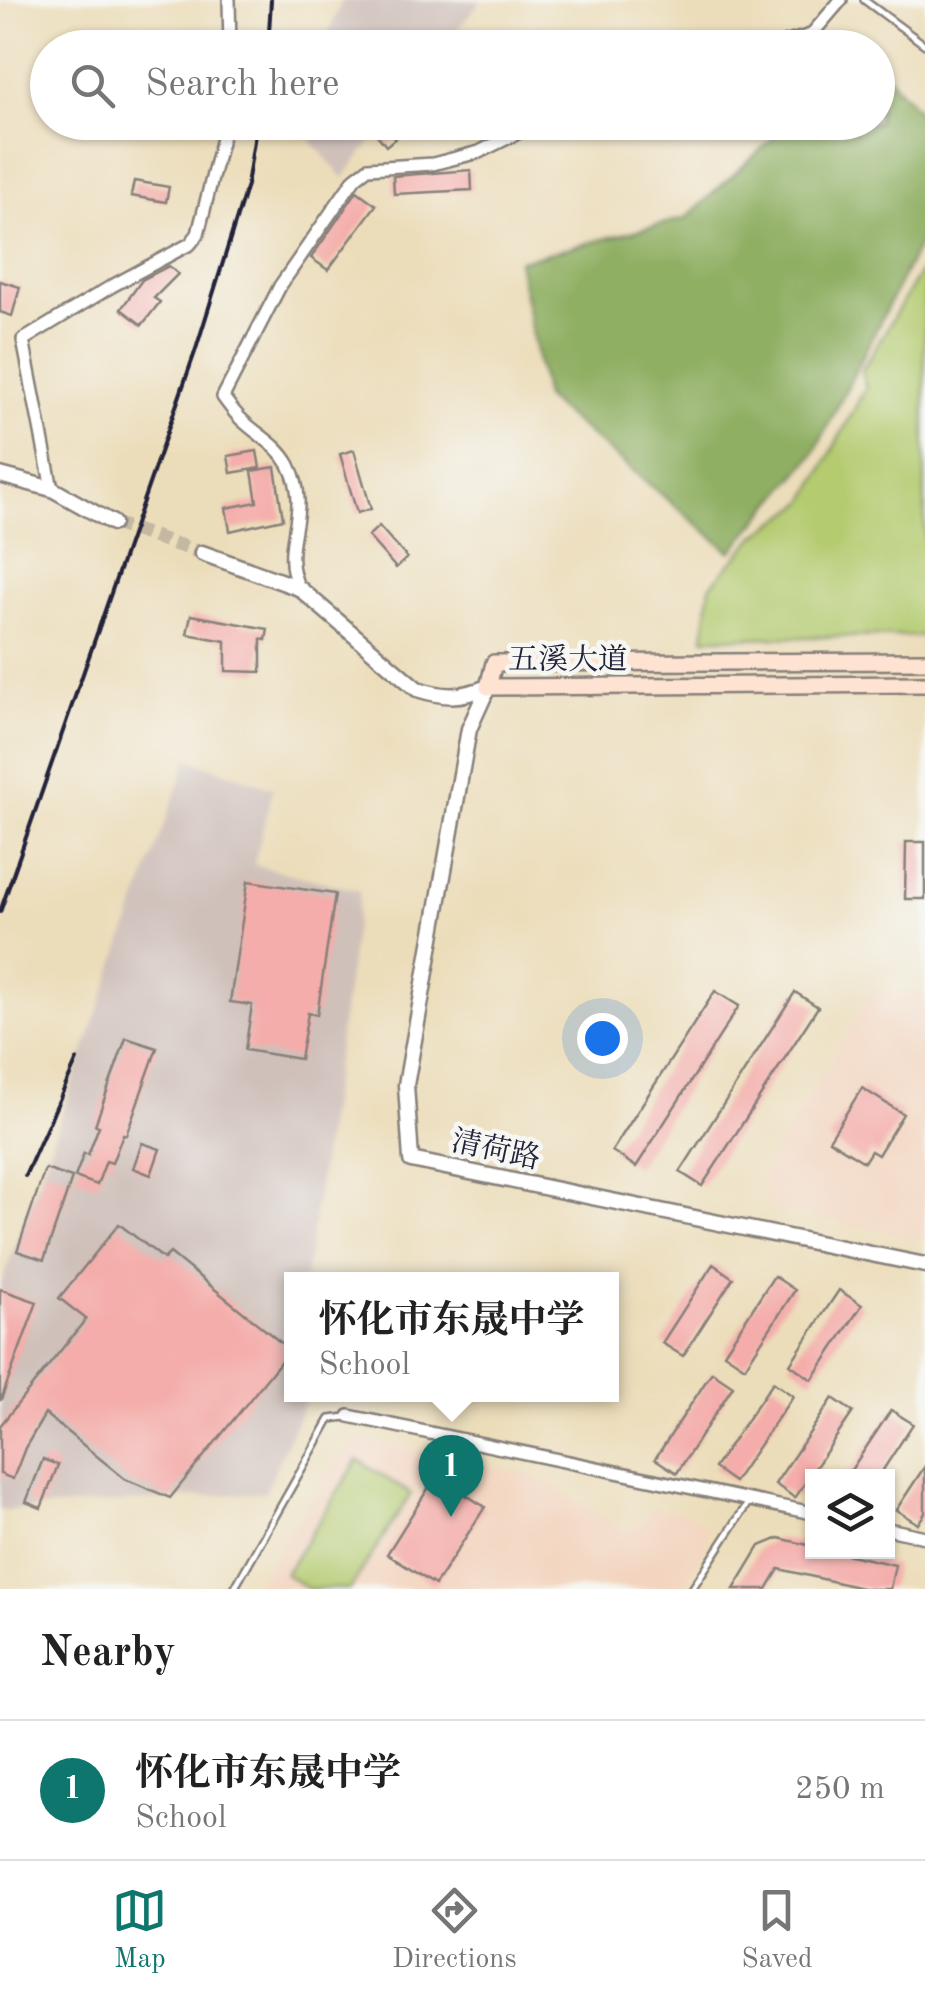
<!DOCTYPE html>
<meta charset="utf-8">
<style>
body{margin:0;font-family:"Old Standard TT","Noto Serif SC",serif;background:#f2f2f2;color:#222}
.controls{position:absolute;right:30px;bottom:30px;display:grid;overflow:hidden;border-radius:0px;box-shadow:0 2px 8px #0004}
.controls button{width:90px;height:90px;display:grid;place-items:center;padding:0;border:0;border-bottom:2px solid #e0e0e0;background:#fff;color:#222;font:50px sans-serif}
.you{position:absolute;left:602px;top:1038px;width:35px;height:35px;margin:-25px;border:8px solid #fff;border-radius:50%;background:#1a73e8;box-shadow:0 0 0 15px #1a73e833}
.badge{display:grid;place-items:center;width:65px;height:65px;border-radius:50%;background:#0f766e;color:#fff;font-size:32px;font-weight:700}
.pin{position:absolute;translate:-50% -82px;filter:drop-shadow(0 2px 5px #0008)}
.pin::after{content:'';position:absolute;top:52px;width:35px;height:30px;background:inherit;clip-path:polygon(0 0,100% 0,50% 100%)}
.popup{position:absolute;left:284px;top:1272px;width:335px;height:130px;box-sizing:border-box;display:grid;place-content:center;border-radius:0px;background:#fff;filter:drop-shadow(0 2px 8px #0005);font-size:32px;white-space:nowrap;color:#767676}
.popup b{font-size:38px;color:#222}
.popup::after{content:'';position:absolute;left:50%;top:100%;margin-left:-20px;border:20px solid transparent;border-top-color:#fff}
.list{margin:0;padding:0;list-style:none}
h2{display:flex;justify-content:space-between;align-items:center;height:130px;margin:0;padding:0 40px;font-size:42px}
h2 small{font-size:32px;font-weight:400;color:#767676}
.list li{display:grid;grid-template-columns:65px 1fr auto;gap:30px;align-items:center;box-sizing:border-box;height:140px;padding:0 40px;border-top:2px solid #e0e0e0}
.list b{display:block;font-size:38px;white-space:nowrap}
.list p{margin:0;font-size:32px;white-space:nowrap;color:#767676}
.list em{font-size:32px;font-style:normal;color:#767676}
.icon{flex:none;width:55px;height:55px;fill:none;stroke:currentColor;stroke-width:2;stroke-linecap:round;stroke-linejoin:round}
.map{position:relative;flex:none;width:925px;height:1589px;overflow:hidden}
.search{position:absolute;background:#fff;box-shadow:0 2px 8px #0004;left:30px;right:30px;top:30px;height:110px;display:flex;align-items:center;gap:25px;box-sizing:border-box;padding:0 35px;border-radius:55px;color:#767676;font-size:38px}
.sheet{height:270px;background:#fff}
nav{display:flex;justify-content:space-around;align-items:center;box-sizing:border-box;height:140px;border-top:2px solid #e0e0e0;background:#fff;font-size:28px;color:#767676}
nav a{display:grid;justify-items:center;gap:5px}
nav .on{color:#0f766e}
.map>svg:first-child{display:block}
</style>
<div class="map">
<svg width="925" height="1589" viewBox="0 0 925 1589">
<rect width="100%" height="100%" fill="#f6f6f2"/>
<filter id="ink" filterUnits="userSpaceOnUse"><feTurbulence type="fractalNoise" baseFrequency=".01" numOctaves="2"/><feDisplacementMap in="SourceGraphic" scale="20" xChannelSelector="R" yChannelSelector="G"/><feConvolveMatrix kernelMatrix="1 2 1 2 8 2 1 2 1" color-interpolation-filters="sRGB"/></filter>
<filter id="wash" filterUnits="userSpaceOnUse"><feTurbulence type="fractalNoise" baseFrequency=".0048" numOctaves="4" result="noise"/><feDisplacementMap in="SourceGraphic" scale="40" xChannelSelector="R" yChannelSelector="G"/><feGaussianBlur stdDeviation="2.25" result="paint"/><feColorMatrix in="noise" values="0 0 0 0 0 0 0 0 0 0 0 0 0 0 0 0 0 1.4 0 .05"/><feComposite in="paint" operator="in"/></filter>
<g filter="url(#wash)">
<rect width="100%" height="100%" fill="#ecddba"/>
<g fill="#f3d4be">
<polygon points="878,989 925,994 925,1240 772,1208 764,1194 762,1179 768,1164 872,992"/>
<polygon points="368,1440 536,1476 630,1533 653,1507 691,1514 706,1527 707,1547 680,1589 252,1589 343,1450 354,1441"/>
</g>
<g fill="#cfc0ba">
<polygon points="342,0 481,0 444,47 323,47"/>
<polygon points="296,123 386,123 343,178"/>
<polygon points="188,759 273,788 254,865 360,891 305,1279 291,1280 291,1394 308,1395 265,1492 0,1511 0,1287"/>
</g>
<g fill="#b4cb70" stroke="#6b7656" stroke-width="2.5">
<polygon points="925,264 925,636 704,638 710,586 758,534 805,502 866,387 861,372"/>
<polygon points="358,1460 411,1494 350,1589 308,1589 285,1574"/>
</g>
<polygon fill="#8faf62" stroke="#58684e" stroke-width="2.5" points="878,66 925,118 925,232 813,455 731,552 545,398 518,261 686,218 790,123 878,122"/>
<g id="blocks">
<g fill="#f4adaa">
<polygon points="384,122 415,122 386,146 374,131"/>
<polygon points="471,170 472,190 394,194 393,176"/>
<polygon points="134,181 169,187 166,202 131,196"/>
<polygon points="357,191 376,205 328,270 311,258"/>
<polygon points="169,266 178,274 154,298 160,302 142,325 121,309 142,280"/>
<polygon points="0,281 20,287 12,316 0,312"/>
<polygon points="354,450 371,509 357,513 340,454"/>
<polygon points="257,451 260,468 231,473 228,456"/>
<polygon points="275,467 283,519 230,531 226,508 257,502 252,471"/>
<polygon points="379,526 407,558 396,568 368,536"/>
<polygon points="191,615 268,629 266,640 261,639 261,672 226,671 226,641 187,634"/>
<polygon points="906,842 925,842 925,899 905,899"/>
<polygon points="248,881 335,894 317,1015 308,1013 300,1059 245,1050 252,1005 230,1002"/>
<polygon points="715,991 739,1006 636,1167 612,1151"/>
<polygon points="795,992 818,1007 702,1186 680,1172"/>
<polygon points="126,1038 157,1048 126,1135 123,1134 112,1163 106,1161 97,1185 75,1177 84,1153 88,1155 99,1126 95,1125"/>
<polygon points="862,1088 903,1114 878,1155 871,1151 864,1162 829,1140"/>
<polygon points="142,1143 160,1149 151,1175 133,1168"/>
<polygon points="45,1169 72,1178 44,1260 17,1251"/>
<polygon points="119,1224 164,1259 170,1253 290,1350 170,1498 125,1479 45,1414 25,1448 13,1479 0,1474 0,1426 86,1319 59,1298"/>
<polygon points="713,1264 733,1278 683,1356 662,1343"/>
<polygon points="774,1276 795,1290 745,1367 724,1353"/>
<polygon points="0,1289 37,1302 1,1400 0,1400"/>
<polygon points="839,1290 862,1305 812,1380 790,1364"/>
<polygon points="712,1372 733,1386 677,1473 655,1459"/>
<polygon points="773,1382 793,1396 734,1482 714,1468"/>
<polygon points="833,1398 853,1412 795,1498 775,1484"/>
<polygon points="891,1410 913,1424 879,1476 847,1476"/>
<polygon points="43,1459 58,1465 41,1508 26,1502"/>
<polygon points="925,1466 925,1513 918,1524 896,1510"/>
<polygon points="436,1476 485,1507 435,1585 387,1554"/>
<polygon points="779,1538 812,1546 812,1552 837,1552 895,1565 890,1589 866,1589 779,1569 767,1589 734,1589 760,1546"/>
</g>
</g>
</g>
<g filter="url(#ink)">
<use href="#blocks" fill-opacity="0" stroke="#87807a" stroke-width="2.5"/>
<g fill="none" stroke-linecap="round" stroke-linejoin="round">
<polyline stroke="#c4b8a1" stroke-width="14" stroke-dasharray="14 7" stroke-linecap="butt" points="113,523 202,553"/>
<defs>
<g id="service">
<polyline points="864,0 925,45"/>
<polyline points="234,1589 330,1419 346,1417"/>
<polyline points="692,1589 748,1503"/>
</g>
<g id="minor">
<polyline points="229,0 230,48"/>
<polyline points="726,48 760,48"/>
<polyline points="768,48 811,35 841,0"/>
<polyline points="52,489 23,340 112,286 190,244 198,234 226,122"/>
<path d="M 299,588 C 277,544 314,515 289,465 C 278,445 259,436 243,421 C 235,414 229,405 223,397 L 280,286 L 355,178 L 368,168 L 433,164 L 479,152 L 540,122"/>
<polyline points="349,1416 812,1513"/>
<polyline points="888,1529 925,1537"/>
</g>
<g id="tertiary">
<polyline points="0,475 52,489 113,523"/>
<path d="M 202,553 L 299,588 L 417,689 C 446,698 459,698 488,687"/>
<polyline points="488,687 469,729 406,1085 411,1160 925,1265"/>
</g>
<polyline id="secondary" points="925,661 494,663 488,687 925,684"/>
</defs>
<use href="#service" stroke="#87807a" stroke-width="10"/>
<use href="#minor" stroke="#87807a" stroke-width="16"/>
<use href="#tertiary" stroke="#87807a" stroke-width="19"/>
<use href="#secondary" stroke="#87807a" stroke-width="20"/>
<use href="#service" stroke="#fff" stroke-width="5"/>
<use href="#minor" stroke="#fff" stroke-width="11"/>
<use href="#tertiary" stroke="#fff" stroke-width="14"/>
<use href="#secondary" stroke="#fee3d2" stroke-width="15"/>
<g stroke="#22223b" stroke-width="4">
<polyline points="268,48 271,0"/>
<polyline points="0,912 196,349 247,185 257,122"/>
<polyline points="25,1176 77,1060"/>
</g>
</g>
</g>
<g text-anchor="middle" stroke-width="9" stroke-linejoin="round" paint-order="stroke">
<g font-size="30" fill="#22223b" stroke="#f6f6f2">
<text x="568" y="669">五溪大道</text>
<text transform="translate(496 1149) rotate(12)" y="10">清荷路</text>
</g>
</g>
</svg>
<div class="controls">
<button><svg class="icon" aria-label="layers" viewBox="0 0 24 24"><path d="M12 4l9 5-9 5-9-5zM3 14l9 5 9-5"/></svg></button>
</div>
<div class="you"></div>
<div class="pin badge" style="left:451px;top:1517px">1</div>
<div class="popup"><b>怀化市东晟中学</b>School</div>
<div class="search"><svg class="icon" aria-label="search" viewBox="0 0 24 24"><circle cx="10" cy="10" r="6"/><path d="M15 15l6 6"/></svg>Search here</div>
</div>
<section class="sheet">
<h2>Nearby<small></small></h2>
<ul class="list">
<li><span class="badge">1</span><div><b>怀化市东晟中学</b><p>School</p></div><em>250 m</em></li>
</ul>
</section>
<nav>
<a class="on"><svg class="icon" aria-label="map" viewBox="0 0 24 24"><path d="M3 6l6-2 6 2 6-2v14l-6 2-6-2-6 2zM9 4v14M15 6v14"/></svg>Map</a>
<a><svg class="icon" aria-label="directions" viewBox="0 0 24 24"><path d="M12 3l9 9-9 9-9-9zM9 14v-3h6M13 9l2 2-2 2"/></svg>Directions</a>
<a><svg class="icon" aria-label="saved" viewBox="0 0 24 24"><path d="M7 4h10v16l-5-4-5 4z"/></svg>Saved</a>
</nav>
